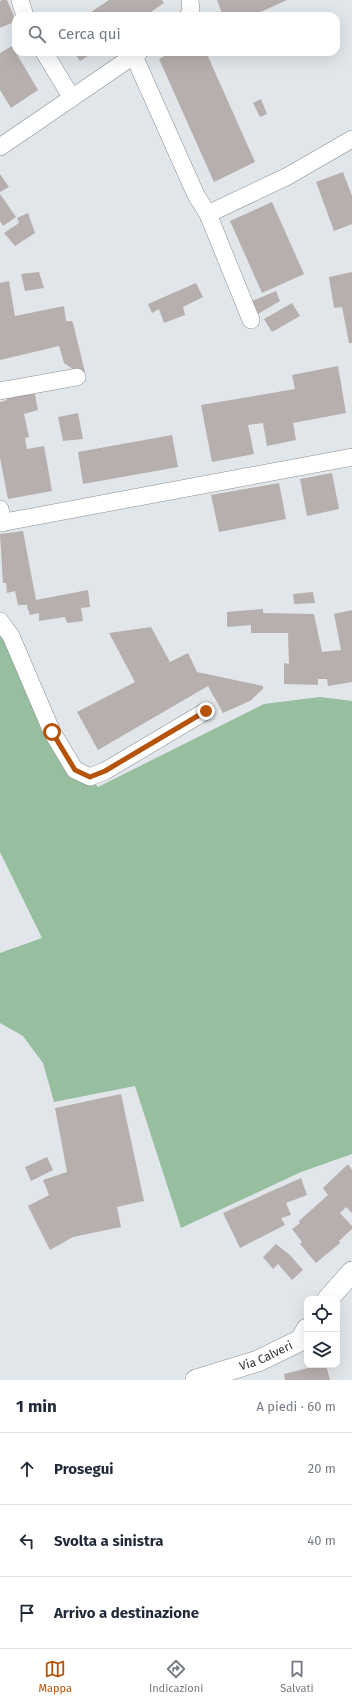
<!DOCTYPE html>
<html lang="it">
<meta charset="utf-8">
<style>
body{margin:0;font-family:"Fira Sans",sans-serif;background:#f2f2f3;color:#1f2937}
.controls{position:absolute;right:12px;bottom:12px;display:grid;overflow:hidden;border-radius:8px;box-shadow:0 4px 16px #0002}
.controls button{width:36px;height:36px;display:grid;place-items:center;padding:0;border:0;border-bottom:1px solid #e0e1e3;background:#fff;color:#1f2937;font:20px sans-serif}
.stop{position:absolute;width:12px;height:12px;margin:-9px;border:3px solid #b45309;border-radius:50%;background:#fff}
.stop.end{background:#b45309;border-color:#fff;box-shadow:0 1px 4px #0008}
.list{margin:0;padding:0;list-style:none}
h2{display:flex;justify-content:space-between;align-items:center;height:52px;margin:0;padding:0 16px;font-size:17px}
h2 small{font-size:13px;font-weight:400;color:#747a83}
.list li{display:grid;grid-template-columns:26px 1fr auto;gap:12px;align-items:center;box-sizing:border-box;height:72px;padding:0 16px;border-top:1px solid #e0e1e3}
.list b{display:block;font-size:15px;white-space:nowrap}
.list em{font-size:13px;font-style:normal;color:#747a83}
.icon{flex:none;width:22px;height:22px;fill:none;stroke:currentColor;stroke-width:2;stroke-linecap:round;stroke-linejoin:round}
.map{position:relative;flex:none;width:352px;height:1380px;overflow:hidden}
.search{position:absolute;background:#fff;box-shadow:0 4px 16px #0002;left:12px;right:12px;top:12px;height:44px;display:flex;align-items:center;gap:10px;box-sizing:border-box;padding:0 14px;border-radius:12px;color:#747a83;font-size:15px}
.sheet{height:268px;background:#fff}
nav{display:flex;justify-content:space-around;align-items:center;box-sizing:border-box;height:56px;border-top:1px solid #e0e1e3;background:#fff;font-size:11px;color:#747a83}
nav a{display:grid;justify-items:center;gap:2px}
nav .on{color:#b45309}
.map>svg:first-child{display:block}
</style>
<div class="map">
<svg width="352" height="1380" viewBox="0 0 352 1380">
<rect width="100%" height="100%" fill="#e1e6eb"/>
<polygon fill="#97be9e" points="0,621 52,732 98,787 264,704 320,697 352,701 352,1154 301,1172 181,1228 135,1086 54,1102 43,1063 23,1036 0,1023 0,953 42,938 0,852"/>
<g fill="#b6afad">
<polygon points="2,0 7,0 16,21 0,28 0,1"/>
<polygon points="109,0 162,0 164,3 145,16 85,16"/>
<polygon points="217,0 287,0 252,16 223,16"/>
<polygon points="12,46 38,90 11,108 0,90 0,53"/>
<polygon points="74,52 94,52 80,61"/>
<polygon points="172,52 206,52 255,162 214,182 159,59"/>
<polygon points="261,99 267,114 260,117 253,103"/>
<polygon points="343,172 352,196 352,224 334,231 316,182"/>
<polygon points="0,174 9,187 0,192"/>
<polygon points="0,194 16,217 3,226 0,221"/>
<polygon points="272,202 304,274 262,293 230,221"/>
<polygon points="28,213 35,233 15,246 4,233 19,223 17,218"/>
<polygon points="39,272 44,288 25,291 21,274"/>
<polygon points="352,272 352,343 349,343 342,307 334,308 329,277"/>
<polygon points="9,281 15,316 64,306 66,321 72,321 73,323 85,372 73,369 64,363 59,346 0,360 0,283"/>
<polygon points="196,283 203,297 183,307 185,315 164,323 159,309 152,313 148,304"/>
<polygon points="276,291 280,301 258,314 252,301"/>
<polygon points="292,303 300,316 272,332 264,319"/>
<polygon points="338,366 346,413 293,423 296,440 267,446 263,423 248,425 254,454 212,462 201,405 295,389 292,375"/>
<polygon points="35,394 38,410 24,414 29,437 25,438 27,449 44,446 52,491 8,499 0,458 0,402 7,400 6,397"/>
<polygon points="78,413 83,439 63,441 58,417"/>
<polygon points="172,435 178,467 83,484 78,452"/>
<polygon points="332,473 339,509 307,516 300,479"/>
<polygon points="279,483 286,519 219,532 211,495"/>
<polygon points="23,531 36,600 88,590 90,607 81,608 83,621 67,623 65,617 39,621 39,613 30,615 27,607 28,605 18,605 15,591 7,593 6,583 3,583 0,534"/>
<polygon points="313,592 315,603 294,604 293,594"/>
<polygon points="263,609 263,613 314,614 322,652 341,650 334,614 352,610 352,682 328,686 327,679 318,679 318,685 284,684 284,663 289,664 288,633 251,633 251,625 227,627 227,612"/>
<polygon points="151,627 170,662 188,653 197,672 263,686 263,689 250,701 223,713 208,686 98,750 77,712 135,682 109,633"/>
<polygon points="121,1094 144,1201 117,1207 121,1227 73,1237 50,1250 28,1206 49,1195 43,1180 67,1172 55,1108"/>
<polygon points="47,1157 53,1170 31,1181 25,1167"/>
<polygon points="348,1164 352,1170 352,1213 346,1207 340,1213 352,1226 352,1229 339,1241 340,1243 316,1263 300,1244 302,1242 292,1229 300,1223 299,1221 328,1195 323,1188"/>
<polygon points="301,1178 307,1195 286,1203 291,1215 281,1218 285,1225 240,1248 223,1213"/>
<polygon points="276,1244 290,1255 303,1270 292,1280 278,1264 273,1269 263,1257"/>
<polygon points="320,1365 326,1365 330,1380 285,1380 284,1374"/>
</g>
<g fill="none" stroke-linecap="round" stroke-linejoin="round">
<defs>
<g id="minor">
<polyline points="20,0 25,16"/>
<polyline points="188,16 191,12 190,0"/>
<polyline points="44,52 72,98"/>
<polyline points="134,56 196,195 208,214 288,176 352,139"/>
<polyline points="0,147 139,52"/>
<polyline points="208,214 251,320"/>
<polyline points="0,391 77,377"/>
<polyline points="0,509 3,523"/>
<polyline points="0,523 352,457"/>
<polyline points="0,621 11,636 52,732 75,770 90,777 105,771 206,711"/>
</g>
<g id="tertiary">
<polyline points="328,1299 352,1272"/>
<path id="s1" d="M 196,1380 L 258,1361 L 301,1340 L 307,1329"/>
</g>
</defs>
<use href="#minor" stroke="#8a8e92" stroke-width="18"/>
<use href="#tertiary" stroke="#8a8e92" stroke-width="22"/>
<use href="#minor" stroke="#fff" stroke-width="17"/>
<use href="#tertiary" stroke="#fff" stroke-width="21"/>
</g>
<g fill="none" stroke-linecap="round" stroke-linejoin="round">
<polyline stroke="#b45309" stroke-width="5" points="52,732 75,770 90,777 105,771 206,711"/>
</g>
<g text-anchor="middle" stroke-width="3" stroke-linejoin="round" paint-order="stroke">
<g font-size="12" fill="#303234" stroke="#fff">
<text dy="4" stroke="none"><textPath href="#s1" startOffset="74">Via Calveri</textPath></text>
</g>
</g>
</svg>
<div class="controls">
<button><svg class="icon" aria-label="locate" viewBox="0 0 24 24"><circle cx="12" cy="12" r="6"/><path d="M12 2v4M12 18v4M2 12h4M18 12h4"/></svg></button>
<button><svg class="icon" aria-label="layers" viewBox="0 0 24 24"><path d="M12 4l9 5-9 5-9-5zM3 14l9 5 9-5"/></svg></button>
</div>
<div class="stop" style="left:52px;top:732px"></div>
<div class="stop end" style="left:206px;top:711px"></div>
<div class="search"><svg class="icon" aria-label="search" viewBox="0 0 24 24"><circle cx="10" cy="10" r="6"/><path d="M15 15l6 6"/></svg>Cerca qui</div>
</div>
<section class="sheet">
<h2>1 min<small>A piedi · 60 m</small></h2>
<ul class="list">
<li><svg class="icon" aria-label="ahead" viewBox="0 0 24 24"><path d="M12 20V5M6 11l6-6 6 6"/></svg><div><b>Prosegui</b></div><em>20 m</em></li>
<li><svg class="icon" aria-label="left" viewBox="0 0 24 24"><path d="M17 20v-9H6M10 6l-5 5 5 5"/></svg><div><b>Svolta a sinistra</b></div><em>40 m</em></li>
<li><svg class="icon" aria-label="arrive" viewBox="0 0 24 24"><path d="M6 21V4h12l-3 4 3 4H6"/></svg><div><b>Arrivo a destinazione</b></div></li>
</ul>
</section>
<nav>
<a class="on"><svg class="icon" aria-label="map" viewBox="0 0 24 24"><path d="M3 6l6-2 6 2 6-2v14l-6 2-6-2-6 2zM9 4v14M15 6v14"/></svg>Mappa</a>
<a><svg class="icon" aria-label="directions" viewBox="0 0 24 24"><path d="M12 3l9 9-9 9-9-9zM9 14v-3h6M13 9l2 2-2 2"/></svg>Indicazioni</a>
<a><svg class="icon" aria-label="saved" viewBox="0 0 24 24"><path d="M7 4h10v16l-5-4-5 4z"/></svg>Salvati</a>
</nav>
